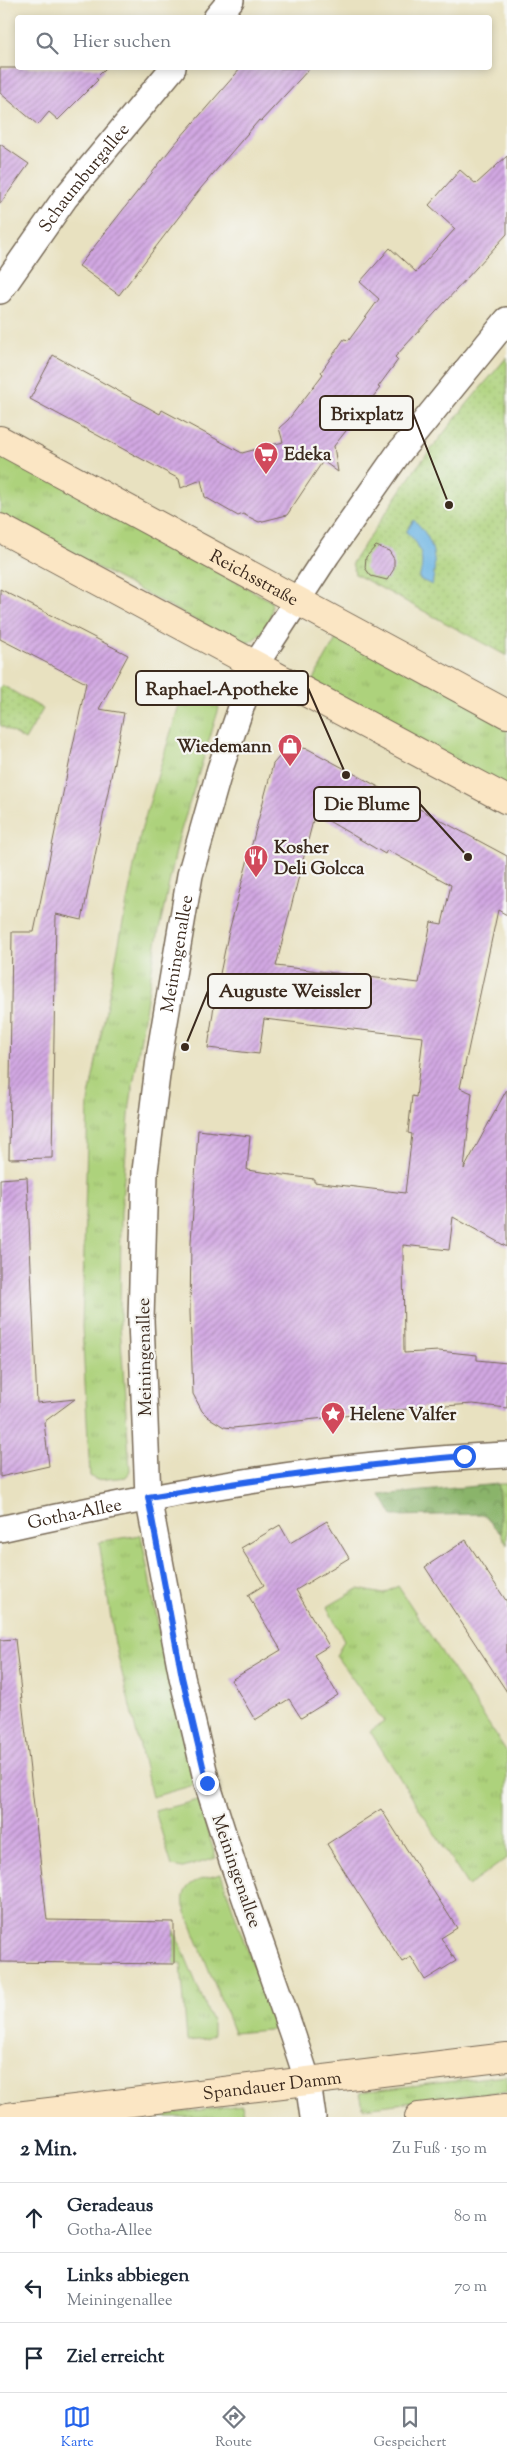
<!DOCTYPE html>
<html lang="de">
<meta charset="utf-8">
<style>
body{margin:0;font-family:"Sorts Mill Goudy",serif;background:#f2f2f3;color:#1f2937}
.stop{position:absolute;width:15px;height:15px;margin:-11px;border:4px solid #2563eb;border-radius:50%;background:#fff}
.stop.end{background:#2563eb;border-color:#fff;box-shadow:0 1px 5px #0008}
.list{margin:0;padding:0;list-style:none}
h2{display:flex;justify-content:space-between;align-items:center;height:65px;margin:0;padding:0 20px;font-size:21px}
h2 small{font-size:16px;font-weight:400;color:#747a83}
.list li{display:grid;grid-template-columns:32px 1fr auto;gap:15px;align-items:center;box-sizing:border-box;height:70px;padding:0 20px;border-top:1px solid #e0e1e3}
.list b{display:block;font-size:19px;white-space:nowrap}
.list p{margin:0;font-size:16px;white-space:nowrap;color:#747a83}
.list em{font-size:16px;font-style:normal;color:#747a83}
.icon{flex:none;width:28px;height:28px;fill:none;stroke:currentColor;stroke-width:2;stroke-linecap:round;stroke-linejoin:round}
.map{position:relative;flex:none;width:507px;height:2117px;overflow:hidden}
.search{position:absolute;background:#fff;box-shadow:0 2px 8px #0003;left:15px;right:15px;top:15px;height:55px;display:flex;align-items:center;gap:12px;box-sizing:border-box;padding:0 18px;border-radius:5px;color:#747a83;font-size:19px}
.sheet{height:275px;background:#fff}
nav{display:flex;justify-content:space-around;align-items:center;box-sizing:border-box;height:70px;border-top:1px solid #e0e1e3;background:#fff;font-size:14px;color:#747a83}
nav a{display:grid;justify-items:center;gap:2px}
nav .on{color:#2563eb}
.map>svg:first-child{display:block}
</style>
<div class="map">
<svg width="507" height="2117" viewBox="0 0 507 2117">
<defs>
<pattern id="grass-tufts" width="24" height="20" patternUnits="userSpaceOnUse" patternTransform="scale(1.25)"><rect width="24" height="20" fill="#add27b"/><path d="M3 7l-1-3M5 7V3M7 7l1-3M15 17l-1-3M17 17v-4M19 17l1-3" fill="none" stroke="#96b46a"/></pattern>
<pattern id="forest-crowns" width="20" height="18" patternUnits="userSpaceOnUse" patternTransform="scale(1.25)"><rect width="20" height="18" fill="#8ab46b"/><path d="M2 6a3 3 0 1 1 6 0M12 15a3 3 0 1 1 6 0" fill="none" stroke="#729357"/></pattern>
<pattern id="park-dots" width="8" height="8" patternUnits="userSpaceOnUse" patternTransform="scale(1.25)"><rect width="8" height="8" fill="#add27b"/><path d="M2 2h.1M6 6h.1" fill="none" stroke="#96b46a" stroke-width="1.8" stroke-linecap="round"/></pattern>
<pattern id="building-hatch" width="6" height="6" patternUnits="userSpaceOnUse" patternTransform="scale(1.25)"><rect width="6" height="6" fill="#d2a8e3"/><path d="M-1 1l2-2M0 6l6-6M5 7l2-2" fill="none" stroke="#ac89b7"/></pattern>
</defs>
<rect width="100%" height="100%" fill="#f6f6f2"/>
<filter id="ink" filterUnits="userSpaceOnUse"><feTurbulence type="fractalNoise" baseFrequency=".02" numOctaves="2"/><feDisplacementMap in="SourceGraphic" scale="10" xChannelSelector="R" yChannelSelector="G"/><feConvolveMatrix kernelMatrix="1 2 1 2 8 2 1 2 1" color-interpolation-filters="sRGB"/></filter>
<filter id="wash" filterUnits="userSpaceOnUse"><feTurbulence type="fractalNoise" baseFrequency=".0096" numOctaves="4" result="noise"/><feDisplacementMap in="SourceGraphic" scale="20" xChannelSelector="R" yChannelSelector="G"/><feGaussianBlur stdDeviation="1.12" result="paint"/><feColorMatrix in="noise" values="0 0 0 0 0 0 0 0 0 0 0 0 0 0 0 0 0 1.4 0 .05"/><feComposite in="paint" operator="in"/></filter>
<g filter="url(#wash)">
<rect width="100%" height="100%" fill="#e8e1c0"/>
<g fill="url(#grass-tufts)" stroke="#747e4c">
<path d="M 0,450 L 271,601 C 276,618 258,644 240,644 L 0,515 Z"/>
<polygon points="340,632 507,722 507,789 310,685"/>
<polygon points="192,691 215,699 219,708 179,837 156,944 130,1104 121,1213 120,1325 130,1470 127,1477 97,1480 90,1476 82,1327 88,1102 141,831 182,695"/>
<polygon points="498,1484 507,1484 507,1545 501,1534"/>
<polygon points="141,1535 169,1682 194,1785 152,1797 115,1644 100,1548 99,1543 103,1541"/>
<polygon points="398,1586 507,1752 507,1858 468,1886 370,1731 384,1722 336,1656 344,1640 327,1607 358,1589 383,1594"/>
<polygon points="198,1800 216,1858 183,1868 172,1866 155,1811"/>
<path d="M 221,1874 L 246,1947 L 279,2029 L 234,2033 L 184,1907 C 180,1880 201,1880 221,1874 Z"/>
<polygon points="174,1929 213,2024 213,2035 207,2039 187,2041 181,1964 174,1964"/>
<polygon points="507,2075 507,2091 363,2108 360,2092"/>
<polygon points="242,2105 244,2117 141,2117"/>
</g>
<polygon fill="url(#forest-crowns)" stroke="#626f44" points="498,1484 501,1534 483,1514 393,1516 381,1495"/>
<g fill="url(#park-dots)" stroke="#747e4c">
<polygon points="507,357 507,656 355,574 352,563 416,468 467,404"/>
<polygon points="2,685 43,709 25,740 0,725 0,689"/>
</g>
<path fill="#6bb4e3" stroke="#536f80" d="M 414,520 C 433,538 438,559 432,585 L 419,579 C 425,560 422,545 406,532 Z"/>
<g id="blocks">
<g fill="url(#building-hatch)" fill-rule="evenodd">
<polygon points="0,68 106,68 96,78 98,80 58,120 49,112 38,125 0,93"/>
<polygon points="241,68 310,68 261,121 259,120 201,188 119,295 79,266 173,146"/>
<polygon points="0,144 29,164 0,204"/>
<polygon points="507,156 507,234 395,357 398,360 378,387 380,388 334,446 338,472 323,461 287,515 259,522 243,514 238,516 205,497 201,480 181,488 179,479 30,399 53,355 160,414 162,410 242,453 283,442 279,428 288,420 323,374 321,372 344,339 349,340 379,299 360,282 390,248 416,272 455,229 429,205 460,170 476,184"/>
<polygon points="376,546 389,551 394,559 394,569 387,580 371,576 365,568 366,557"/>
<polygon points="0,589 128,655 99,709 124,713 82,920 56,914 52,1158 9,1159 12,932 34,932 86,683 0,639"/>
<path d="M 298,747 L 308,749 L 507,856 L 507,915 L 498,910 L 460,1088 L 472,1093 L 464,1169 L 507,1089 L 507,1247 L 453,1217 L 449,1250 L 403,1245 L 404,1353 L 439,1351 L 477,1355 L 477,1360 L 507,1363 L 507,1408 L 473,1404 L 417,1408 L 233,1428 L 224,1427 L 208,1417 L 202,1411 L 193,1394 L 190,1312 L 191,1242 L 198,1130 L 250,1136 L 247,1170 L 314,1179 L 314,1182 L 405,1193 L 412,1134 L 408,1133 L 412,1096 L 416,1097 L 423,1037 L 264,1019 L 259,1054 L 208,1048 L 215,998 L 228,935 L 273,764 L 280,756 L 289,749 ZM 315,813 L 385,854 L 387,850 L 451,885 L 442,924 L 431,922 L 419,983 L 276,966 Z"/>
<polygon points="27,1177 37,1403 75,1399 44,1422 49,1466 0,1477 0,1179"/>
<polygon points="327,1521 349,1558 296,1590 329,1646 314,1655 338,1695 301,1718 289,1699 255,1720 231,1680 281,1650 248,1595 264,1585 241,1548 280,1525 290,1543"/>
<polygon points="466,1540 507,1602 507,1692 425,1567"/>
<polygon points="15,1639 47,1920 174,1922 174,1964 0,1962 0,1640"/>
<polygon points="381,1809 457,1928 441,1938 456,1961 425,1980 411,1957 402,1962 327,1844"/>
</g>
</g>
</g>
<g filter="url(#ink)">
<use href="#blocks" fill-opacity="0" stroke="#786a57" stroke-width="1"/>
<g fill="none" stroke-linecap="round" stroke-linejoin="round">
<defs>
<g id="street">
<polyline points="216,18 231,0"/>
<path id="s1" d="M 0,291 L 65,198 L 173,68"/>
<path id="s2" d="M 0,1529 C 167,1492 336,1462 507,1455"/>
<path id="s3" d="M 313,2117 L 308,2082 L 293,2036 L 232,1861 L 207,1783 L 182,1677 L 148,1497 L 141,1320 L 145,1171 L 160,1051 L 190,875 L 220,769 L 256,664 L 327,555 L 398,454 L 507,320"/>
</g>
<g id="secondary">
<path id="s4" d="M 0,440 L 507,714"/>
<polyline points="0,528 507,800"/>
<path id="s5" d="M 8,2117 L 507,2057"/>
<polyline points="419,2117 507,2107"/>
</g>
</defs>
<use href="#street" stroke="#786a57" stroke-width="28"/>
<use href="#secondary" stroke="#786a57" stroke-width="30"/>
<use href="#street" stroke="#fff" stroke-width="25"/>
<use href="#secondary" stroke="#fbe6c4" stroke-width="28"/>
</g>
</g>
<g fill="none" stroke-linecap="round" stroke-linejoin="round" filter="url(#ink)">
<path stroke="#2563eb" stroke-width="6" d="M 207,1783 L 182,1677 L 148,1497 C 253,1480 358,1465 464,1456"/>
</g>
<defs>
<symbol id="supermarket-pin" viewBox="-11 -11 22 30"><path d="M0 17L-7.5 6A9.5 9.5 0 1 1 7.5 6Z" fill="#d1495b" stroke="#f6f6f2"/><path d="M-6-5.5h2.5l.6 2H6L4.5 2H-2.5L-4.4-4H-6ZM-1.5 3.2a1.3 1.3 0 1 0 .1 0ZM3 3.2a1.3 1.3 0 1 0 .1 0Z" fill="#fff"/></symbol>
<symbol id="shop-pin" viewBox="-11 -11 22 30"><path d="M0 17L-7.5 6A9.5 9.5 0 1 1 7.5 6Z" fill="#d1495b" stroke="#f6f6f2"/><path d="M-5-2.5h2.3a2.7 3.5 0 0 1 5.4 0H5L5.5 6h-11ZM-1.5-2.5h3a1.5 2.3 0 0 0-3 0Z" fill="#fff"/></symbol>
<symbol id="restaurant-pin" viewBox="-11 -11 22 30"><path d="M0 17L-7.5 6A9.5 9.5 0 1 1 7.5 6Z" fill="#d1495b" stroke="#f6f6f2"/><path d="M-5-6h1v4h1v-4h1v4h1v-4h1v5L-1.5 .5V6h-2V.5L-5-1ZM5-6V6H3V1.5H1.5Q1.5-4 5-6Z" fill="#fff"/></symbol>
<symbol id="sight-pin" viewBox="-11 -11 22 30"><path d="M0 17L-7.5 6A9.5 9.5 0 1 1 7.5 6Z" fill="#d1495b" stroke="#f6f6f2"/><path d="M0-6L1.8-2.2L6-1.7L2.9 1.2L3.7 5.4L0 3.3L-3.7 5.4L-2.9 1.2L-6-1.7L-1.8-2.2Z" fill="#fff"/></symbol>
</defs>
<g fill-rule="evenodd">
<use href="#supermarket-pin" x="252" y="440" width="28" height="38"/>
<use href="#shop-pin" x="276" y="732" width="28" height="38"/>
<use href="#restaurant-pin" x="242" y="843" width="28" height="38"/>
<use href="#sight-pin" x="319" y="1400" width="28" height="38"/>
</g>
<g text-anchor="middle" stroke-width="4.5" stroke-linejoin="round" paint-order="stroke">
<g font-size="18" fill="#3b2a1e" stroke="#f6f6f2">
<text dy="6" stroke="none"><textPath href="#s1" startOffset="141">Schaumburgallee</textPath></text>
<text dy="6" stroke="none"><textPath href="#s4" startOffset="289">Reichsstraße</textPath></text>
<text dy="6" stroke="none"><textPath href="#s3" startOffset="1189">Meiningenallee</textPath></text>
<text transform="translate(144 1357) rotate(-91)" y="6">Meiningenallee</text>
<text dy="6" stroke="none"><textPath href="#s2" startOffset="76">Gotha-Allee</textPath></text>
<text transform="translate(237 1871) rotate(71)" y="6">Meiningenallee</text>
<text dy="6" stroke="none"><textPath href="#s5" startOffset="266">Spandauer Damm</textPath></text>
</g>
<g font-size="18" font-weight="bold" fill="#3b2a1e" stroke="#f6f6f2" text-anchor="start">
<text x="284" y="460">Edeka</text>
<text x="272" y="752" text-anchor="end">Wiedemann</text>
<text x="274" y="853">Kosher<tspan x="274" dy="21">Deli Golcca</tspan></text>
<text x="350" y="1420">Helene Valfer</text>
</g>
</g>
<path fill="none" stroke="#3b2a1e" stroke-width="2" d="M449 505L413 413M346 775L308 688M468 857L420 804M185 1047L208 991"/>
<g fill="#3b2a1e" stroke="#f6f6f2" stroke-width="2">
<circle cx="449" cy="505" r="5"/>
<circle cx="346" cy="775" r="5"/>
<circle cx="468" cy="857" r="5"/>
<circle cx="185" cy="1047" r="5"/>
</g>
<g fill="#f6f6f2" stroke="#3b2a1e" stroke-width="2">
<rect x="320" y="396" width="93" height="34" rx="5"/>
<rect x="136" y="671" width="172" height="34" rx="5"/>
<rect x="314" y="787" width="106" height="34" rx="5"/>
<rect x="208" y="974" width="163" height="34" rx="5"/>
</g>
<g font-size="19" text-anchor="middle" font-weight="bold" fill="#3b2a1e">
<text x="367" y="420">Brixplatz</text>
<text x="222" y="695">Raphael-Apotheke</text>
<text x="367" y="810">Die Blume</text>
<text x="290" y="997">Auguste Weissler</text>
</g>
</svg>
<div class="stop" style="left:464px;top:1456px"></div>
<div class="stop end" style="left:207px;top:1783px"></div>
<div class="search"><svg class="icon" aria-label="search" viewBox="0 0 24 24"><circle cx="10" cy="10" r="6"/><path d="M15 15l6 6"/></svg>Hier suchen</div>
</div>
<section class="sheet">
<h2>2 Min.<small>Zu Fuß · 150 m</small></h2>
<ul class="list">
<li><svg class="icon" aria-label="ahead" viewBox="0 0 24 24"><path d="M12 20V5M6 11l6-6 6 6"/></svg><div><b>Geradeaus</b><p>Gotha-Allee</p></div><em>80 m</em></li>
<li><svg class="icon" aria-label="left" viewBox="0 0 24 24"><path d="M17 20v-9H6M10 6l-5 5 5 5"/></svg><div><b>Links abbiegen</b><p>Meiningenallee</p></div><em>70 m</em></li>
<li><svg class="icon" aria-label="arrive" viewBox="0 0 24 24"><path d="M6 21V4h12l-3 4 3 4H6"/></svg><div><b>Ziel erreicht</b></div></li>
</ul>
</section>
<nav>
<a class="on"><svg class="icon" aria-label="map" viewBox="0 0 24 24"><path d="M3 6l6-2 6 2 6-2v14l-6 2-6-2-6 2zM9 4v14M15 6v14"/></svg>Karte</a>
<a><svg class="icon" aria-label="directions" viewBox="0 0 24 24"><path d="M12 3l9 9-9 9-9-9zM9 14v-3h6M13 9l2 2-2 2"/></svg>Route</a>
<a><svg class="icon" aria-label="saved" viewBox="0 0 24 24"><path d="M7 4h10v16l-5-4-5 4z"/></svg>Gespeichert</a>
</nav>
